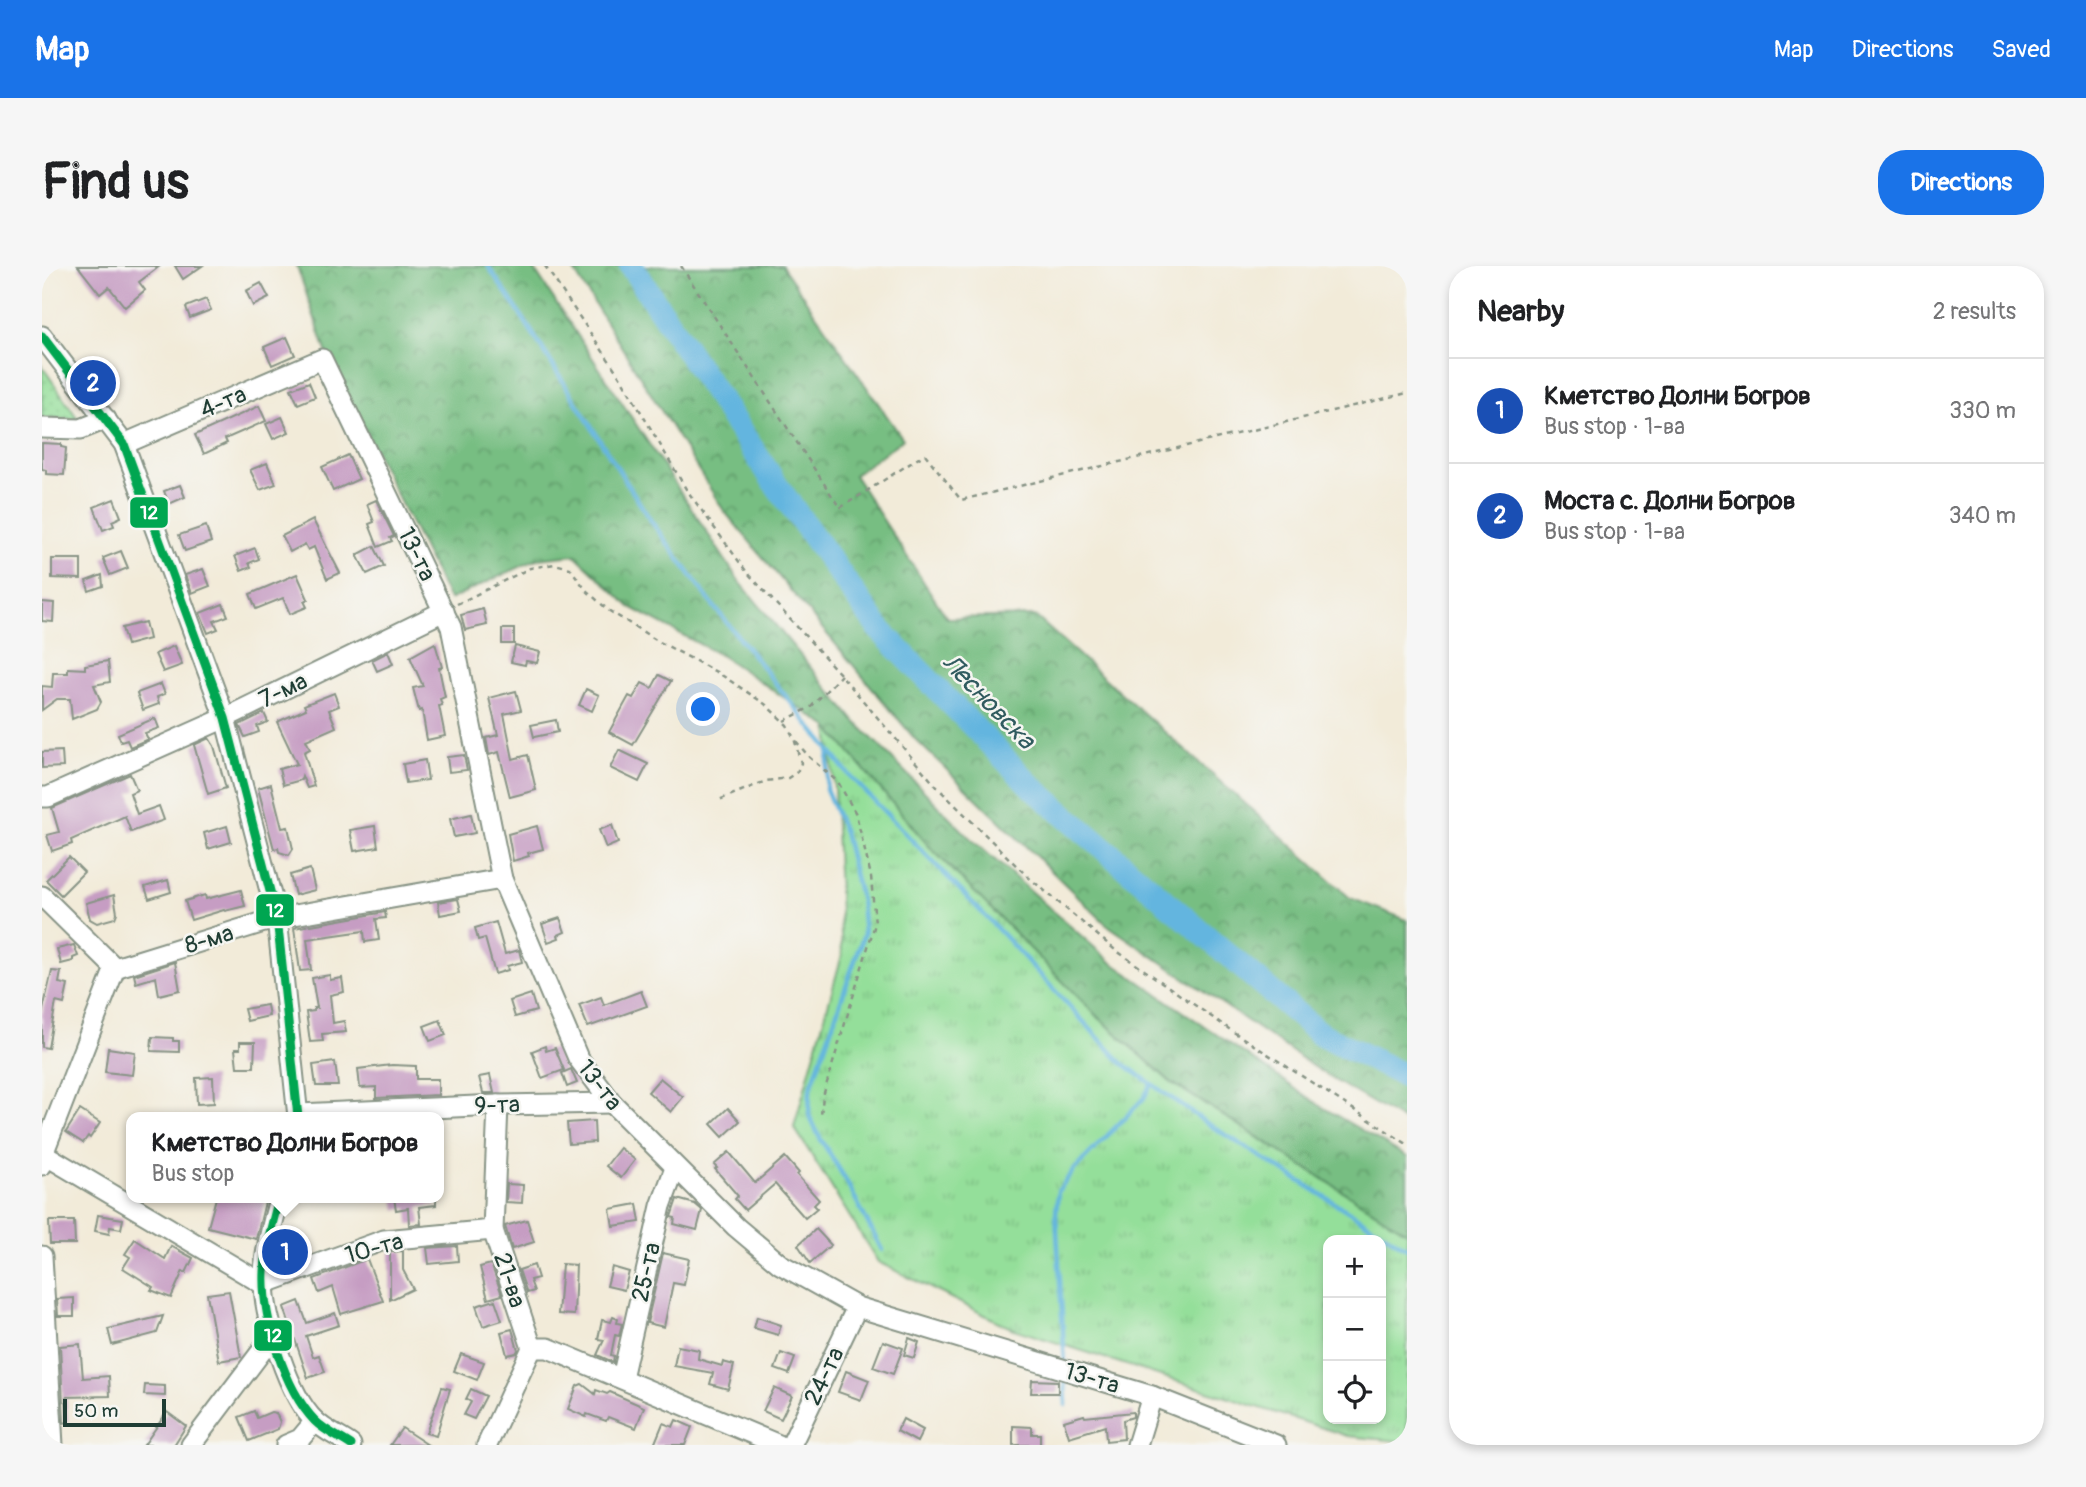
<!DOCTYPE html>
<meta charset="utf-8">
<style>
body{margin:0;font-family:Pangolin,sans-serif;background:#f6f6f6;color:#202124}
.controls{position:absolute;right:21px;bottom:21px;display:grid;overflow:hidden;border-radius:14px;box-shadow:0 4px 10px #0003}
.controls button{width:63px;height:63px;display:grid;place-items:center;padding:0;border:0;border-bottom:2px solid #e0e0e0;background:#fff;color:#202124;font:35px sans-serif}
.scale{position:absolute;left:21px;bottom:18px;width:103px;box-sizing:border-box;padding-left:7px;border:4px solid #1f3d34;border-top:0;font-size:19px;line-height:24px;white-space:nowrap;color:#1f3d34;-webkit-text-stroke:5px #f6f6f2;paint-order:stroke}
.you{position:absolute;left:662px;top:444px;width:24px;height:24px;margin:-18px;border:5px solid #fff;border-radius:50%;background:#1a73e8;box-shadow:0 0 0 10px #1a73e833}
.badge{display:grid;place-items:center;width:46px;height:46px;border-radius:50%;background:#1a73e8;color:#fff;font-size:23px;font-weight:700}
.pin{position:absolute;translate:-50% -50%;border:4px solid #fff;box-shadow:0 2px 7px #0006}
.popup{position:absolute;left:84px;top:846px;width:318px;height:91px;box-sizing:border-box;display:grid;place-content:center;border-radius:14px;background:#fff;filter:drop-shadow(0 2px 5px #0005);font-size:23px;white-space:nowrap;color:#757577}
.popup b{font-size:26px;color:#202124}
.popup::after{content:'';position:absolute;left:50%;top:100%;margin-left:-14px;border:14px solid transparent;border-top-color:#fff}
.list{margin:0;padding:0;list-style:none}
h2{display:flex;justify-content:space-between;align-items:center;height:91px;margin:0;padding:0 28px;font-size:30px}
h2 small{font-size:23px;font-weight:400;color:#757577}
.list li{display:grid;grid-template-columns:46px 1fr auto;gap:21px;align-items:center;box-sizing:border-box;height:105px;padding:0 28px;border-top:2px solid #e0e0e0}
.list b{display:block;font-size:26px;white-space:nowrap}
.list p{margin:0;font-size:23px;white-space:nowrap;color:#757577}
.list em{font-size:23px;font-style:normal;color:#757577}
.icon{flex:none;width:38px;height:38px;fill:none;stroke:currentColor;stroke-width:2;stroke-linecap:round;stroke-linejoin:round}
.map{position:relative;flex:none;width:1365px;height:1179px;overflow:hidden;border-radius:28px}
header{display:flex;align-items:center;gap:42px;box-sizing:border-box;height:98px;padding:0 35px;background:#1a73e8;color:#fff}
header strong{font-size:33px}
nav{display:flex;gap:38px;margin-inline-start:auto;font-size:24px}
.intro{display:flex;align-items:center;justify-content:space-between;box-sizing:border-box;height:168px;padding:0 42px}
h1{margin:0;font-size:49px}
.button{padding:18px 32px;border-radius:28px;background:#1a73e8;color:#fff;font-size:24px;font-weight:700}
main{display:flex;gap:42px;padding:0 42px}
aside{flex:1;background:#fff;border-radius:28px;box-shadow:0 4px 10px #0003}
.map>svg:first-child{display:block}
</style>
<header>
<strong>Map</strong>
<nav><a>Map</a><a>Directions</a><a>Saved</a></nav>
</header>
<div class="intro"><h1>Find us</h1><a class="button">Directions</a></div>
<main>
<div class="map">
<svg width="1365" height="1179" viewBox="0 0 1365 1179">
<defs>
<pattern id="grass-tufts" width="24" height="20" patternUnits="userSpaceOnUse" patternTransform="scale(1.75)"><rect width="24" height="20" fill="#94df9a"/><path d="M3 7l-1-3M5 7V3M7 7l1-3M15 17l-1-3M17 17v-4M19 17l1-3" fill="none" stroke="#7fc085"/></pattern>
<pattern id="forest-crowns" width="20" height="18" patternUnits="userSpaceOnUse" patternTransform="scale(1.75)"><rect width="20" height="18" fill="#77be82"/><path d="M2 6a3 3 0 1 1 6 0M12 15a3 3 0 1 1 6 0" fill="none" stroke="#619c6b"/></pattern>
<pattern id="park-dots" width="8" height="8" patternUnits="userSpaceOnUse" patternTransform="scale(1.75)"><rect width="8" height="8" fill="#94df9a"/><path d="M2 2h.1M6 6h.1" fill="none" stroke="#7fc085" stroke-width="1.8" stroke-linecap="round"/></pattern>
</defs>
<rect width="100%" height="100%" fill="#f6f6f2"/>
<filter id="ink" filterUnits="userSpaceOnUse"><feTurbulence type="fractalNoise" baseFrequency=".0143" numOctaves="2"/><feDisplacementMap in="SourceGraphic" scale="14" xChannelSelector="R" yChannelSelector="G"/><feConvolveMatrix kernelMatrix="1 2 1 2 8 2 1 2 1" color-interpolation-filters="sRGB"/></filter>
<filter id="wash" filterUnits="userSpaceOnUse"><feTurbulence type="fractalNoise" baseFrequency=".00686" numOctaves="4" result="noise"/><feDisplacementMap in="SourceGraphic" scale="28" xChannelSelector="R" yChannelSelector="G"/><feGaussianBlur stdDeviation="1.57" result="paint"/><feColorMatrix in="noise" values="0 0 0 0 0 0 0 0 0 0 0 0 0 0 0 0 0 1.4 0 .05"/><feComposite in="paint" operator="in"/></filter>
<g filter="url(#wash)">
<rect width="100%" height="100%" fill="#f2ebd9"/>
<path fill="url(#grass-tufts)" stroke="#5a8e67" stroke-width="2" fill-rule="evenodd" d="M 786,461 L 886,579 L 1053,748 L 1128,816 L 1365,966 L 1365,1176 L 1306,1170 L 969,1062 L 836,996 L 752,861 L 800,689 L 792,521 ZM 1286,974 L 1339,974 L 1339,1153 L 1286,1153 Z"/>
<g fill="url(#forest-crowns)" stroke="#4b7e5b" stroke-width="2">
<polygon points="255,0 490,0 697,315 811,453 928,572 1069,696 1277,839 1365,891 1365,966 1129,816 1053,748 886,579 786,461 680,390 588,341 533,289 495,293 407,334 286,91"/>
<polygon points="529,0 740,0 861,173 812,209 905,352 993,350 1308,632 1365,654 1365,857 1287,811 1064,658 873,473 682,245"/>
</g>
<polygon fill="url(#park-dots)" stroke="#5a8e67" stroke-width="2" points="0,100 36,153 0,152"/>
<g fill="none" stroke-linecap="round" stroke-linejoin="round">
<g stroke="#64b5df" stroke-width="4.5">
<polyline points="446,0 481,52 609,255 670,338 807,509 950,657 1079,796 1163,856 1365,982"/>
<polyline points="787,484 784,523 802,566 819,635 822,668 768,824 767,849 778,872 802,911 840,984"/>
<polyline points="1023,1100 1014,948 1016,925 1031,905 1102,832 1109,818"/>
<polyline points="1023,1108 1024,1139"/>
</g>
<polyline stroke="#64b5df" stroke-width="24" points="589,0 733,217 838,364 989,520 1277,767 1365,811"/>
</g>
<g id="blocks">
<g fill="#c69dc3">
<polygon points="36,0 118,0 97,16 103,24 83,41 67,21 58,28"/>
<polygon points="133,0 160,0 141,13"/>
<polygon points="219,17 227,32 211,40 204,25"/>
<polygon points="164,33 169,44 148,52 144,41"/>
<polygon points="245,71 253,89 230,99 222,81"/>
<polygon points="267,116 273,131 256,138 249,123"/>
<polygon points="217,140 224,155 183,173 185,177 162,188 153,169"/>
<polygon points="240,151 247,166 231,173 224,158"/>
<polygon points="0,177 19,178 19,181 24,182 22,209 4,208 4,204 0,203"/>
<polygon points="306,189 317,213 291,225 280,201"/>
<polygon points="225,197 234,218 218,224 208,204"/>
<polygon points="138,219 143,231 127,238 122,225"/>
<polygon points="72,233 79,251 70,255 72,260 61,264 52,241"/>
<polygon points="334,234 352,270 348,272 350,275 336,281 327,258 332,256 325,238"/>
<polygon points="271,254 298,307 285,313 272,281 266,284 263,278 248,286 240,270"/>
<polygon points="164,260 169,276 143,285 137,269"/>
<polygon points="332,280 342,300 325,308 315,289"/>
<polygon points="213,282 217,293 207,297 209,301 199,305 193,290"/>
<polygon points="79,285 86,302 68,309 61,292"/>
<polygon points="10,293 39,293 39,313 10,312"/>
<polygon points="161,303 168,320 150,327 143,309"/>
<polygon points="255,308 266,333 262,335 265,341 248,348 241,332 214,343 208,328"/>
<polygon points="60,309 61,320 47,325 44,315"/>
<polygon points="0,336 12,337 11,356 0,355"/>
<polygon points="181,338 186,350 172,355 176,363 166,367 158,347"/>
<polygon points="441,343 445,359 423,364 419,349"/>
<polygon points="103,356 107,373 85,379 80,362"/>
<rect x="460" y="363" width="12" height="15"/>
<polygon points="393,377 400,401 397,402 403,431 398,433 400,439 397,440 403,470 385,474 380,444 377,445 371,422 381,420 368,391"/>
<polygon points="132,380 140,399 121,406 113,388"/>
<polygon points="473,380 498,386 495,397 484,395 483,399 469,396"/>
<polygon points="346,386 351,398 335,405 330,394"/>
<polygon points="66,395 68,416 52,419 59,436 55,443 30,453 28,433 15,433 0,444 0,420 10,421 11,407 26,407 26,402 43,403 43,399"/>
<polygon points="617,409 629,415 591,479 567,466 587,430 591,432 600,417 610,422"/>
<polygon points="119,418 123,428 115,431 117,438 101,444 95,427"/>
<polygon points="544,423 557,429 550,445 537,439"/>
<polygon points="474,425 479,444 462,448 471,493 486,489 494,524 468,531 457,486 447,489 444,472 456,469 447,432"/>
<polygon points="292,427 297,440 287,444 294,461 264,474 268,483 262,486 272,520 265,522 260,510 259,514 241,519 237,503 255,498 235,456 264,443 262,439"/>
<polygon points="222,447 226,456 215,460 217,466 203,471 197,459"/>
<polygon points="113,452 117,462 103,467 106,473 88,481 85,474 79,476 76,468"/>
<polygon points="514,454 516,466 492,471 489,459"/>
<polygon points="167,472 172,480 184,522 166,528 152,479"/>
<polygon points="577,484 606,498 597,516 568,502"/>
<polygon points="20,485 21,501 0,502 0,486"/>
<polygon points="422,489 425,504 407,506 405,491"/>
<polygon points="383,494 386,514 364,517 361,498"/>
<polygon points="88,508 95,524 88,527 95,548 117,540 122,554 89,566 83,550 29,574 30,578 10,585 5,569 17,566 10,542"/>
<polygon points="229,518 240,562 246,561 251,583 247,589 237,586 236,582 232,583 216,522"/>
<polygon points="429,548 433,567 412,571 408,553"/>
<polygon points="570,559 576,577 564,582 557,564"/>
<polygon points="185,560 189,576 166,583 162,567"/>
<polygon points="333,560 336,581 312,585 308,564"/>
<polygon points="495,560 501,583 486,587 487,590 471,595 466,568"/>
<polygon points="27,591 42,606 19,629 4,614"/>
<polygon points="268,603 273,624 253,629 248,609"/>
<polygon points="126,614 129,626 107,633 103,621"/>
<polygon points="199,624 203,640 183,645 182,644 149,654 143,635 163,629 164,633"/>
<polygon points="72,629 75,647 73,652 55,657 48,653 44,637"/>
<polygon points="416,633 419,645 398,649 396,636"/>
<polygon points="343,646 344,652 334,653 337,674 323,676 322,665 265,673 269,704 258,705 252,662"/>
<polygon points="518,652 523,666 516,669 517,672 506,676 500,658"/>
<polygon points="454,656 463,688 477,684 480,696 465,700 466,704 453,708 443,672 436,674 433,662"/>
<polygon points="32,679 36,690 31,692 31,695 19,698 15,683"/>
<polygon points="133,696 138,724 117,729 114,711 94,717 92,709"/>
<polygon points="10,705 19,706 17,717 26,719 22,738 14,736 6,782 0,781 0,748"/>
<polygon points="288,709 288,714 300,712 302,726 288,729 291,757 302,755 304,766 280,768 281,775 268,776 264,746 272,745 272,742 275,742 270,712"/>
<polygon points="599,725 605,740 546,761 537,739 559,731 562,739"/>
<polygon points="489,728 494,745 473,751 468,735"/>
<polygon points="225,739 227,750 205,755 202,743"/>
<polygon points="398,754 404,769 388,775 382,760"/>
<polygon points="110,771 131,772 131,775 137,775 137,786 109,785"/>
<polygon points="198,776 213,776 212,801 195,801 193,783 198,783"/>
<polygon points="503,780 504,785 513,782 522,804 500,812 490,785"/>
<polygon points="66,782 93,786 90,809 63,806"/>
<polygon points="293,796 296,820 274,820 271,799"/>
<polygon points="350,799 374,800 374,813 396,813 396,829 334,832 334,821 318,822 316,803"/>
<polygon points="529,803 535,817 525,821 520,807"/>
<polygon points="448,809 452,827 441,827 437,811"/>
<polygon points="171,811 172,837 155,838 154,812"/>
<polygon points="618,812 641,831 629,846 606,826"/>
<polygon points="686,842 698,855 681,871 669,858"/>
<polygon points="38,844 58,857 48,872 46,870 41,877 24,866"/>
<polygon points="552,855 553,876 527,878 525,857"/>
<polygon points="578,882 593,894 579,912 564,900"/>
<polygon points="687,886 713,917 743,891 757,907 755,909 777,934 772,939 775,942 763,952 733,918 703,944 693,933 696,930 673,903 675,902 672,899"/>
<polygon points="465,918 481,919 480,937 464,936"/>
<polygon points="174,932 224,932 214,973 166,961"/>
<polygon points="352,932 394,932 394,939 377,941 379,958 367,959 366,942 354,944"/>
<polygon points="635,933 653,938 660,944 655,964 632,958 633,952 629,951"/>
<polygon points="595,938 598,956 571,960 568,943"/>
<polygon points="56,949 81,953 79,963 68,961 67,968 53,965"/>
<polygon points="485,954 492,976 470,983 463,960"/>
<polygon points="7,955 32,955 33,978 8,978"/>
<polygon points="774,963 789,979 768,997 756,979"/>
<polygon points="93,973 123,993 129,980 151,992 144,1007 141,1005 129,1032 109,1024 111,1021 81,1002 88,991 83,988"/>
<polygon points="415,980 416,995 387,998 385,982"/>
<polygon points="361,985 361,1004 371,1023 348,1034 348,986"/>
<polygon points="621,987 647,993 642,1019 631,1017 622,1061 605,1057"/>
<polygon points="325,993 341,1035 299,1048 291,1021 277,1027 272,1013"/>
<polygon points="449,998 460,1029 446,1033 438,1001"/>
<polygon points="520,998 534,999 532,1049 516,1048"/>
<polygon points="492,999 496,1012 488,1014 492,1025 485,1027 477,1004"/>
<polygon points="570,1001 587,1006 582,1024 565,1020"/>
<polygon points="187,1025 199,1091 177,1095 165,1028"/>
<polygon points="32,1032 32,1050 16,1050 15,1033"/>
<polygon points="453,1034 460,1054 441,1060 434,1040"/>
<polygon points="257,1035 265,1057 293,1047 297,1059 264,1070 271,1091 277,1089 283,1106 266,1112 242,1041"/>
<polygon points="121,1050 115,1067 70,1079 66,1063"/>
<polygon points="571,1051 576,1053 575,1057 580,1058 577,1070 573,1069 569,1089 572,1090 571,1096 555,1089 562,1074 556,1073 560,1054 569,1056"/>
<polygon points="715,1051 739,1059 736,1069 712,1062"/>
<polygon points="470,1063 476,1084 474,1087 465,1089 459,1066"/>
<polygon points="867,1072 877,1076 872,1092 862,1089"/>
<polygon points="841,1075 861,1082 851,1108 831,1101"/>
<polygon points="38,1078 41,1112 67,1110 68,1130 24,1131 26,1156 22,1157 18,1080"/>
<polygon points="636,1080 657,1084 656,1093 680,1100 681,1096 692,1099 686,1123 668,1118 671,1107 632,1100"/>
<polygon points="739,1087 753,1092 747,1108 733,1103"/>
<polygon points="419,1088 442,1096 435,1114 412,1105"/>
<polygon points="804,1105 827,1114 819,1134 796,1126"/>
<polygon points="990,1114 1016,1115 1016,1127 989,1127"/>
<polygon points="540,1118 553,1128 554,1124 565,1128 568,1126 602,1141 594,1162 566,1151 564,1155 545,1148 544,1151 526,1143 535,1120"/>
<polygon points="103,1119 123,1120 123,1130 102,1129"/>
<polygon points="400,1121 408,1123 394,1170 384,1167"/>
<polygon points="732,1122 750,1130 739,1153 721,1145"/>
<polygon points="429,1123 444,1130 432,1153 422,1149 429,1136 424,1133"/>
<polygon points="212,1145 215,1152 229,1146 234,1147 238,1156 236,1163 207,1175 197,1151"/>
<polygon points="125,1146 144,1160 132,1179 102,1179"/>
<polygon points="1091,1146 1091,1151 1081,1154 1082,1173 1064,1175 1063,1160 1027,1171 1022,1155 1042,1149 1043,1151"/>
<polygon points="861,1153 881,1164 875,1176 855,1165"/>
<polygon points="634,1154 650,1161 643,1179 612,1179 621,1157 631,1161"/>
<polygon points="971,1160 990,1161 990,1168 998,1168 998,1179 971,1179"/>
<polygon points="360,1162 386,1179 348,1179"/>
</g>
</g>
</g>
<g filter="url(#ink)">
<use href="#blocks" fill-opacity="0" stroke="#889486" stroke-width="2"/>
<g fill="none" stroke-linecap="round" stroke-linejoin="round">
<defs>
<g id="minor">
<polyline points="0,70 82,178 183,452 235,652 256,851"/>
<polyline points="0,162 39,163 64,153"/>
<polyline points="82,178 280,93 409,361 460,613 536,792 570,837 694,961 738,998 815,1041 1110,1130 1234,1179"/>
<polyline points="0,531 6,531 183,452 402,345"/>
<polyline points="0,630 73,702"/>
<polyline points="73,702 235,652 460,613"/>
<polyline points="257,848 456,839 570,837"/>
<polyline points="0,887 221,1018"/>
<polyline points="0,899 1,888 73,702"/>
<path d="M 237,932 C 231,959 221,988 222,1016 C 222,1051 247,1131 273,1155 C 283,1165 298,1171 309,1179"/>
<polyline points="0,990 11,1179"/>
<polyline points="221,1018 342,974 451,964"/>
<polyline points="490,1082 506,1082 737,1179"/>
<polyline points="580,1112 619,940 633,902"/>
<polyline points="149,1179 231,1070"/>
<polyline points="244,1179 258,1173 273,1155"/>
<polyline points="445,1179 490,1082 451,964 456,839"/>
<polyline points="749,1179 815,1041"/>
<polyline points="1095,1179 1110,1130"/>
</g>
</defs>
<use href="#minor" stroke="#889486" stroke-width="23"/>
<g stroke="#889486" stroke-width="2.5" stroke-dasharray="5 5" stroke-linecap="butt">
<polyline points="503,0 579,112 644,223 704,305 799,409 895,521 985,610 1072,683 1190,765 1365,878"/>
<polyline points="639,0 798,242 883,188 919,234 1365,127"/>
<polyline points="415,338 488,302 513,298 528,302 544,324 566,344 614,374 678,408 723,438 745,459 752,472 759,497 755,506 746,512 724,515 677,534"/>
<polyline points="742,455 769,441 799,409"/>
<polyline points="754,475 767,491 796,516 814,548 829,610 833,658 781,830 779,849"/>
</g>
<use href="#minor" stroke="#fff" stroke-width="19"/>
<defs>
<g id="bus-1">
<polyline points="0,70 82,178 183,452 235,652 256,851"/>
<path d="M 237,932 C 231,956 223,981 222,1006 C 220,1050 242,1123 273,1155 C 283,1165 297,1171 309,1179"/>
</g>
</defs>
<use href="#bus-1" stroke="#f6f6f2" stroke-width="14"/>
<use href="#bus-1" stroke="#00a651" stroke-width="9"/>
</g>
</g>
<g text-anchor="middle" stroke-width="5" stroke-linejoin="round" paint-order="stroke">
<g font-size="24" fill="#1f3d34" stroke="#f6f6f2">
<text transform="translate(181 136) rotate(-23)" y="8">4-та</text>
<text transform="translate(375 288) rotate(64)" y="8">13-та</text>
<text transform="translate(241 424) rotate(-26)" y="8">7-ма</text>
<text transform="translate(167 673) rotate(-17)" y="8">8-ма</text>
<text transform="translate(558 819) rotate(52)" y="8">13-та</text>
<text transform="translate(455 839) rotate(-2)" y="8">9-та</text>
<text transform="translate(332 982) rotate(-15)" y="8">10-та</text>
<text transform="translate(604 1006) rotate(-77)" y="8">25-та</text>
<text transform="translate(468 1014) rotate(72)" y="8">21-ва</text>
<text transform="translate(782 1110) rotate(-64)" y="8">24-та</text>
<text transform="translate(1050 1112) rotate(17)" y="8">13-та</text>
</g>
<g font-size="26" font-style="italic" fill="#305b5f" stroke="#f6f6f2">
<text transform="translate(947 435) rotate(46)" y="9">Лесновска</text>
</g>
</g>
<g stroke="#f6f6f2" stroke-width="2.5">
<rect x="87" y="230" width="40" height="33" rx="7" fill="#00a651"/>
<rect x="213" y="627" width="40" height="34" rx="7" fill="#00a651"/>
<rect x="211" y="1053" width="40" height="33" rx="7" fill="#00a651"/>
</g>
<g font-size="19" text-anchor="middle" font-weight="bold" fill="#fff">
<text x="107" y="253">12</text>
<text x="233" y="651">12</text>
<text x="231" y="1076">12</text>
</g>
</svg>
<div class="controls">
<button>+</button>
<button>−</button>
<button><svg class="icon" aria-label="locate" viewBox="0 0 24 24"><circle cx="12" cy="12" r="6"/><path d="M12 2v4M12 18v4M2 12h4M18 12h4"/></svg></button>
</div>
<div class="scale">50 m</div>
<div class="you"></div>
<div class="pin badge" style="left:243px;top:986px;background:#1a4fb4">1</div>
<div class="popup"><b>Кметство Долни Богров</b>Bus stop</div>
<div class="pin badge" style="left:51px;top:117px;background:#1a4fb4">2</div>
</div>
<aside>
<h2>Nearby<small>2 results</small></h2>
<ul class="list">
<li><span class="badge" style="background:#1a4fb4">1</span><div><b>Кметство Долни Богров</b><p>Bus stop · 1-ва</p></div><em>330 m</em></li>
<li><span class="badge" style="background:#1a4fb4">2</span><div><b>Моста с. Долни Богров</b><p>Bus stop · 1-ва</p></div><em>340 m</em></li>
</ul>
</aside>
</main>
